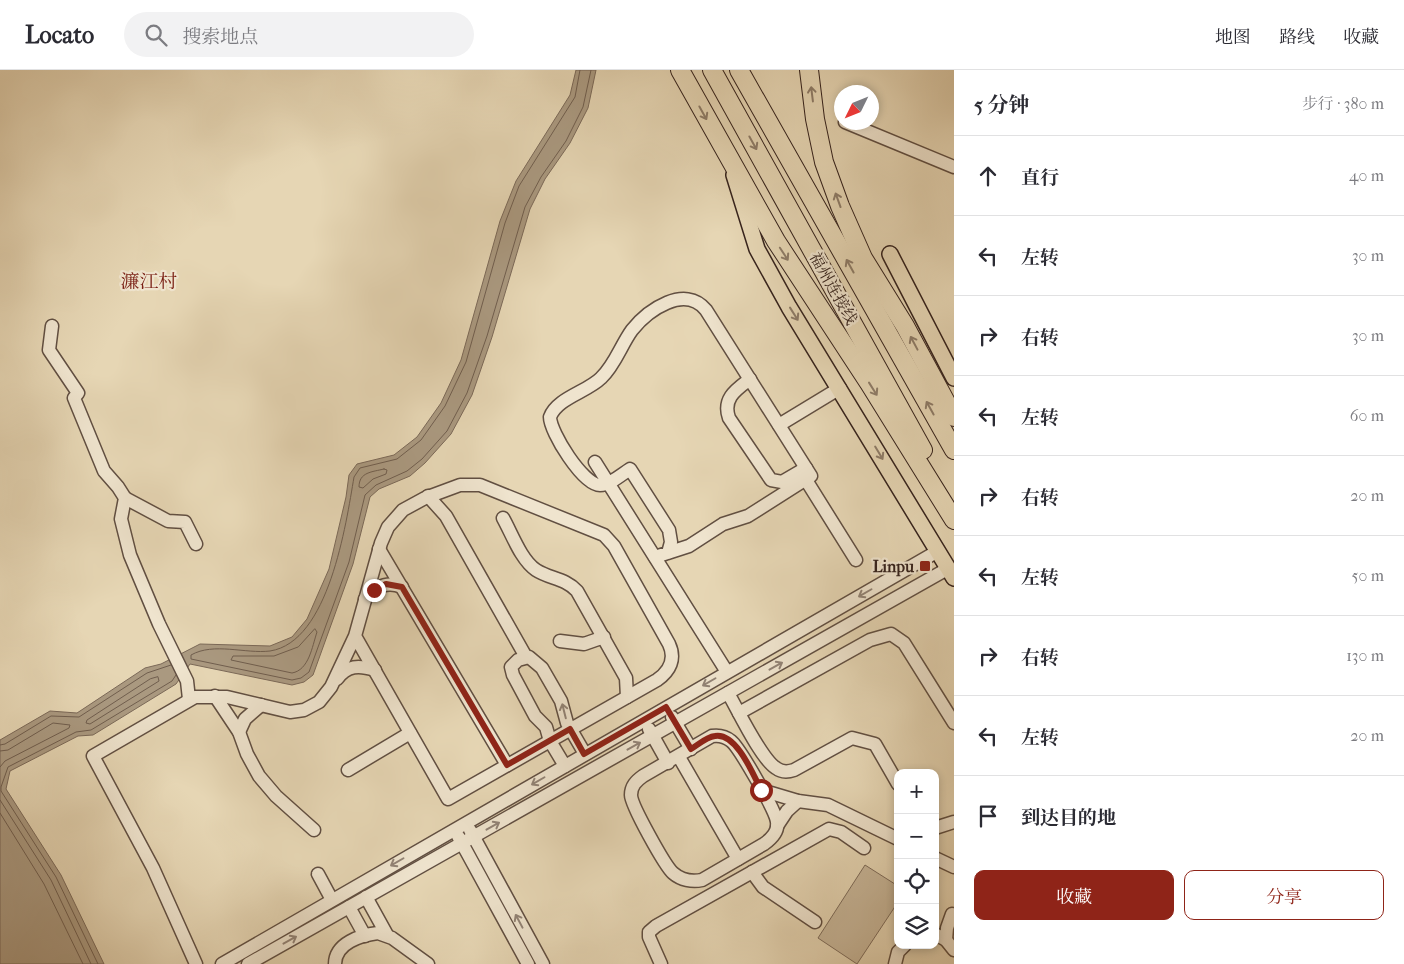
<!DOCTYPE html>
<html lang="zh">
<meta charset="utf-8">
<style>
body{margin:0;font-family:"IM FELL French Canon","Noto Serif SC",serif;background:#f2f2f3;color:#2b2b33}
.controls{position:absolute;right:15px;bottom:15px;display:grid;overflow:hidden;border-radius:10px;box-shadow:0 2px 8px #0003}
.controls button{width:45px;height:45px;display:grid;place-items:center;padding:0;border:0;border-bottom:1px solid #e1e1e2;background:#fff;color:#2b2b33;font:25px sans-serif}
.compass{position:absolute;left:834px;top:15px;width:45px;height:45px;border-radius:50%;background:#fff;box-shadow:0 2px 8px #0003;rotate:227deg}
.stop{position:absolute;width:15px;height:15px;margin:-11px;border:4px solid #8f2418;border-radius:50%;background:#fff}
.stop.end{background:#8f2418;border-color:#fff;box-shadow:0 1px 5px #0008}
.list{margin:0;padding:0;list-style:none}
h2{display:flex;justify-content:space-between;align-items:center;height:65px;margin:0;padding:0 20px;font-size:21px}
h2 small{font-size:16px;font-weight:400;color:#7c7c81}
.list li{display:grid;grid-template-columns:32px 1fr auto;gap:15px;align-items:center;box-sizing:border-box;height:80px;padding:0 20px;border-top:1px solid #e1e1e2}
.list b{display:block;font-size:19px;white-space:nowrap}
.list em{font-size:16px;font-style:normal;color:#7c7c81}
.actions{display:flex;gap:10px;padding:15px 20px}
.actions a{flex:1;padding:11px 0;border:1px solid #8f2418;border-radius:10px;text-align:center;font-size:18px;color:#8f2418}
.actions .main{background:#8f2418;color:#fff}
.icon{flex:none;width:28px;height:28px;fill:none;stroke:currentColor;stroke-width:2;stroke-linecap:round;stroke-linejoin:round}
.map{position:relative;flex:none;width:954px;height:894px;overflow:hidden}
header{display:flex;align-items:center;gap:30px;box-sizing:border-box;height:70px;padding:0 25px;background:#fff;border-bottom:1px solid #e1e1e2}
header strong{font-size:24px}
nav{display:flex;gap:28px;margin-inline-start:auto;font-size:18px}
.search{width:350px;height:45px;background:#f2f2f3;display:flex;align-items:center;gap:12px;box-sizing:border-box;padding:0 18px;border-radius:28px;color:#7c7c81;font-size:19px}
main{display:flex}
aside{flex:1;background:#fff}
.map>svg:first-child{display:block}
</style>
<header>
<strong>Locato</strong>
<div class="search"><svg class="icon" aria-label="search" viewBox="0 0 24 24"><circle cx="10" cy="10" r="6"/><path d="M15 15l6 6"/></svg>搜索地点</div>
<nav><a>地图</a><a>路线</a><a>收藏</a></nav>
</header>
<main>
<div class="map">
<svg width="954" height="894" viewBox="0 0 954 894">
<rect width="100%" height="100%" fill="#e6d6b4"/>
<filter id="stains"><feTurbulence type="fractalNoise" baseFrequency=".004" numOctaves="4"/><feColorMatrix values="0 0 0 0 .2 0 0 0 0 .09 0 0 0 0 .02 0 0 0 .5 -.17"/></filter>
<radialGradient id="worn" r=".72"><stop offset=".6" stop-color="#630" stop-opacity="0"/><stop offset="1" stop-color="#630" stop-opacity=".3"/></radialGradient>
<polygon fill="#c8b79a" stroke="#7e6c5b" points="865,795 898,816 898,832 857,894 818,868"/>
<polygon fill="#aa9980" stroke="#7b6958" points="576,0 596,0 588,38 570,73 545,109 530,139 492,267 472,325 451,364 425,393 410,406 379,419 370,427 353,494 313,605 304,612 292,615 190,594 176,614 93,665 78,666 10,701 6,719 61,805 104,894 0,894 0,670 50,641 77,643 145,598 161,594 200,574 270,576 292,567 307,549 329,499 346,427 349,405 357,394 394,385 417,367 441,333 461,290 500,151 516,111 570,25"/>
<g fill="none" stroke-linecap="round" stroke-linejoin="round">
<g stroke="#705e4e" stroke-width="1">
<path d="M 580,0 L 575,27 L 519,116 L 505,153 L 466,292 L 445,336 L 421,370 L 397,389 L 360,398 L 354,407 C 346,454 329,572 270,581 C 245,584 214,572 191,585 L 191,589 L 292,610 L 301,608 L 309,602 L 349,492 L 365,425 L 376,415 L 407,401 L 422,389 L 447,361 L 467,323 L 487,266 L 525,137 L 541,107 L 566,71 L 583,37 L 591,0"/>
<path d="M 384,399 L 387,400 L 386,404 L 373,409 L 363,418 L 359,417 C 359,402 372,402 384,399 Z"/>
<path d="M 315,559 L 317,562 C 312,577 309,600 292,603 L 231,590 L 233,586 L 274,586 L 298,577 Z"/>
<polygon points="158,607 159,611 90,654 86,653 87,650 150,609"/>
<polyline points="0,675 5,674 51,646 79,647 147,603 171,595"/>
<polyline points="0,681 8,680 53,653 70,655 69,658 5,691 0,697"/>
<polyline points="0,730 51,810 91,894"/>
<polyline points="0,743 44,814 83,894"/>
<polyline points="98,894 56,807 1,721 1,717 8,697 76,662 91,660 172,611 176,605"/>
</g>
<defs>
<g id="minor">
<polyline points="845,52 954,97"/>
<polyline points="52,256 49,280 78,323 74,328 104,401 118,417 125,428 121,449 130,485 159,554 187,611 189,629"/>
<path d="M 750,309 C 737,319 722,328 729,348 L 771,410 L 782,412 L 806,398"/>
<polyline points="779,355 840,318"/>
<polyline points="595,392 727,602"/>
<polyline points="806,410 856,490"/>
<polyline points="428,426 446,446 526,587"/>
<polyline points="125,428 168,451 185,452 196,474"/>
<path d="M 503,448 C 512,464 521,490 536,500 C 550,509 565,508 577,521 L 626,608 L 627,627"/>
<polyline points="379,479 507,695"/>
<path d="M 655,487 L 689,476 L 723,454 L 748,446 L 811,406 L 706,240 C 685,214 648,240 632,260 C 621,275 615,295 601,308 C 587,322 557,328 550,347 C 550,362 583,415 600,415 C 610,415 622,404 630,399 L 669,460 L 671,472 L 668,483"/>
<path d="M 365,529 C 376,516 387,511 402,517"/>
<polyline points="560,571 584,574 604,567"/>
<path d="M 337,609 C 347,595 359,595 375,600"/>
<path d="M 728,623 C 738,640 761,689 776,698 C 781,702 788,702 794,700 L 852,668 L 875,674 L 898,714"/>
<polyline points="215,626 239,662 247,684 259,706 276,726 314,760"/>
<polyline points="739,643 870,570 891,564 904,573 954,653"/>
<polyline points="672,647 691,679"/>
<polyline points="649,659 668,693"/>
<polyline points="239,662 245,649 261,635"/>
<path d="M 712,666 C 719,665 725,666 731,671 C 739,677 776,741 777,752 C 779,762 771,769 764,774 L 702,810 C 692,812 681,810 673,803 C 665,796 631,735 631,725 C 631,716 636,711 643,706 Z"/>
<polyline points="679,687 738,789"/>
<polyline points="565,696 550,671 546,657 535,646 513,605 511,597 518,590 529,587 542,598 561,631 567,653 585,684"/>
<polyline points="348,700 410,663"/>
<polyline points="761,720 798,731 828,735 898,769"/>
<polyline points="777,756 787,741 798,731"/>
<polyline points="935,758 954,752"/>
<polyline points="470,760 543,894"/>
<polyline points="458,766 528,894"/>
<polyline points="935,788 954,797"/>
<polyline points="752,802 763,817 815,852"/>
<polyline points="318,804 332,830"/>
<polyline points="366,827 387,865"/>
<polyline points="349,837 365,866"/>
<polyline points="935,864 946,870 954,880"/>
<polyline points="946,870 947,858 952,844"/>
<path d="M 196,894 L 153,798 L 93,686 L 195,627 L 227,627 L 290,642 L 304,640 L 319,632 L 331,617 L 355,566 L 381,473 L 388,457 L 403,440 L 425,428 L 460,415 L 480,415 L 604,465 L 614,476 L 669,574 C 676,589 670,601 657,610 L 448,729 L 355,566"/>
<polyline points="222,894 938,481"/>
<polyline points="248,894 949,498"/>
<path d="M 335,894 C 335,873 361,865 378,863 L 392,868 L 428,894"/>
<polyline points="661,894 649,867 649,862 656,856 829,759 841,762 864,778"/>
<polyline points="895,894 898,882 905,875"/>
</g>
<g id="major">
<polyline points="734,105 757,179 789,237 954,508"/>
<polyline points="890,184 954,308"/>
</g>
<g id="highway">
<polyline points="680,0 776,171 869,313 954,450"/>
<polyline points="712,0 923,380"/>
<polyline points="739,0 954,380"/>
<polyline points="809,0 815,49 824,92 840,136 863,188 905,256 954,347"/>
</g>
</defs>
<use href="#minor" stroke="#614f42" stroke-width="15"/>
<use href="#major" stroke="#35221c" stroke-width="18"/>
<use href="#highway" stroke="#35221c" stroke-width="20"/>
<use href="#minor" stroke="#efe4ce" stroke-width="12"/>
<use href="#major" stroke="#e6d6b4" stroke-width="15"/>
<use href="#highway" stroke="#e6d6b4" stroke-width="18"/>
</g>
<defs><path id="oneway-shaft" d="M-6 0H5M1.5-3L5.5 0L1.5 3" fill="none" stroke-width="1.6" stroke-linecap="round" stroke-linejoin="round" transform="scale(1.25)"/></defs>
<g stroke="#8e7c68">
<use href="#oneway-shaft" transform="translate(812 24) rotate(-97)"/>
<use href="#oneway-shaft" transform="translate(703 43) rotate(61)"/>
<use href="#oneway-shaft" transform="translate(753 73) rotate(61)"/>
<use href="#oneway-shaft" transform="translate(838 130) rotate(-110)"/>
<use href="#oneway-shaft" transform="translate(784 184) rotate(57)"/>
<use href="#oneway-shaft" transform="translate(850 196) rotate(-119)"/>
<use href="#oneway-shaft" transform="translate(794 244) rotate(58)"/>
<use href="#oneway-shaft" transform="translate(914 273) rotate(-118)"/>
<use href="#oneway-shaft" transform="translate(873 319) rotate(58)"/>
<use href="#oneway-shaft" transform="translate(930 338) rotate(-119)"/>
<use href="#oneway-shaft" transform="translate(879 383) rotate(59)"/>
</g>
<g stroke="#928375">
<use href="#oneway-shaft" transform="translate(865 523) rotate(150)"/>
<use href="#oneway-shaft" transform="translate(776 596) rotate(-29)"/>
<use href="#oneway-shaft" transform="translate(709 612) rotate(150)"/>
<use href="#oneway-shaft" transform="translate(564 641) rotate(-104)"/>
<use href="#oneway-shaft" transform="translate(634 676) rotate(-29)"/>
<use href="#oneway-shaft" transform="translate(538 711) rotate(150)"/>
<use href="#oneway-shaft" transform="translate(493 756) rotate(-29)"/>
<use href="#oneway-shaft" transform="translate(397 792) rotate(150)"/>
<use href="#oneway-shaft" transform="translate(519 851) rotate(-118)"/>
<use href="#oneway-shaft" transform="translate(290 870) rotate(-29)"/>
</g>
<g fill="none" stroke-linecap="round" stroke-linejoin="round">
<path stroke="#8f2418" stroke-width="6" d="M 374,520 L 386,514 L 402,517 L 507,695 L 570,659 L 584,684 L 666,637 L 691,679 C 698,675 706,667 715,666 C 736,662 753,704 761,720"/>
</g>
<rect fill="#8f2418" stroke="#efe4ce" stroke-width="2" x="919" y="490" width="12" height="12" rx="2.5"/>
<g text-anchor="middle" stroke-width="4.5" stroke-linejoin="round" paint-order="stroke">
<g font-size="16" fill="#35221c" stroke="#efe4ce">
<text transform="translate(834 218) rotate(61)" y="6">福州连接线</text>
</g>
<g font-size="16" font-weight="bold" fill="#35221c" stroke="#efe4ce" text-anchor="end">
<text x="914" y="502">Linpu</text>
</g>
<g font-size="19" fill="#7a1f14" stroke="#efe4ce">
<text x="149" y="218">濂江村</text>
</g>
</g>
<rect width="100%" height="100%" filter="url(#stains)"/>
<rect width="100%" height="100%" fill="url(#worn)"/>
</svg>
<div class="controls">
<button>+</button>
<button>−</button>
<button><svg class="icon" aria-label="locate" viewBox="0 0 24 24"><circle cx="12" cy="12" r="6"/><path d="M12 2v4M12 18v4M2 12h4M18 12h4"/></svg></button>
<button><svg class="icon" aria-label="layers" viewBox="0 0 24 24"><path d="M12 4l9 5-9 5-9-5zM3 14l9 5 9-5"/></svg></button>
</div>
<svg class="compass" viewBox="-18 -18 36 36"><path d="M0-13l5 13h-10z" fill="#e53935"/><path d="M0 13l5-13h-10z" fill="#7c7c81"/></svg>
<div class="stop" style="left:761px;top:720px"></div>
<div class="stop end" style="left:374px;top:520px"></div>
</div>
<aside>
<h2>5 分钟<small>步行 · 380 m</small></h2>
<ul class="list">
<li><svg class="icon" aria-label="ahead" viewBox="0 0 24 24"><path d="M12 20V5M6 11l6-6 6 6"/></svg><div><b>直行</b></div><em>40 m</em></li>
<li><svg class="icon" aria-label="left" viewBox="0 0 24 24"><path d="M17 20v-9H6M10 6l-5 5 5 5"/></svg><div><b>左转</b></div><em>30 m</em></li>
<li><svg class="icon" aria-label="right" viewBox="0 0 24 24"><path d="M7 20v-9h11M14 6l5 5-5 5"/></svg><div><b>右转</b></div><em>30 m</em></li>
<li><svg class="icon" aria-label="left" viewBox="0 0 24 24"><path d="M17 20v-9H6M10 6l-5 5 5 5"/></svg><div><b>左转</b></div><em>60 m</em></li>
<li><svg class="icon" aria-label="right" viewBox="0 0 24 24"><path d="M7 20v-9h11M14 6l5 5-5 5"/></svg><div><b>右转</b></div><em>20 m</em></li>
<li><svg class="icon" aria-label="left" viewBox="0 0 24 24"><path d="M17 20v-9H6M10 6l-5 5 5 5"/></svg><div><b>左转</b></div><em>50 m</em></li>
<li><svg class="icon" aria-label="right" viewBox="0 0 24 24"><path d="M7 20v-9h11M14 6l5 5-5 5"/></svg><div><b>右转</b></div><em>130 m</em></li>
<li><svg class="icon" aria-label="left" viewBox="0 0 24 24"><path d="M17 20v-9H6M10 6l-5 5 5 5"/></svg><div><b>左转</b></div><em>20 m</em></li>
<li><svg class="icon" aria-label="arrive" viewBox="0 0 24 24"><path d="M6 21V4h12l-3 4 3 4H6"/></svg><div><b>到达目的地</b></div></li>
</ul>
<div class="actions"><a class="main">收藏</a><a>分享</a></div>
</aside>
</main>
